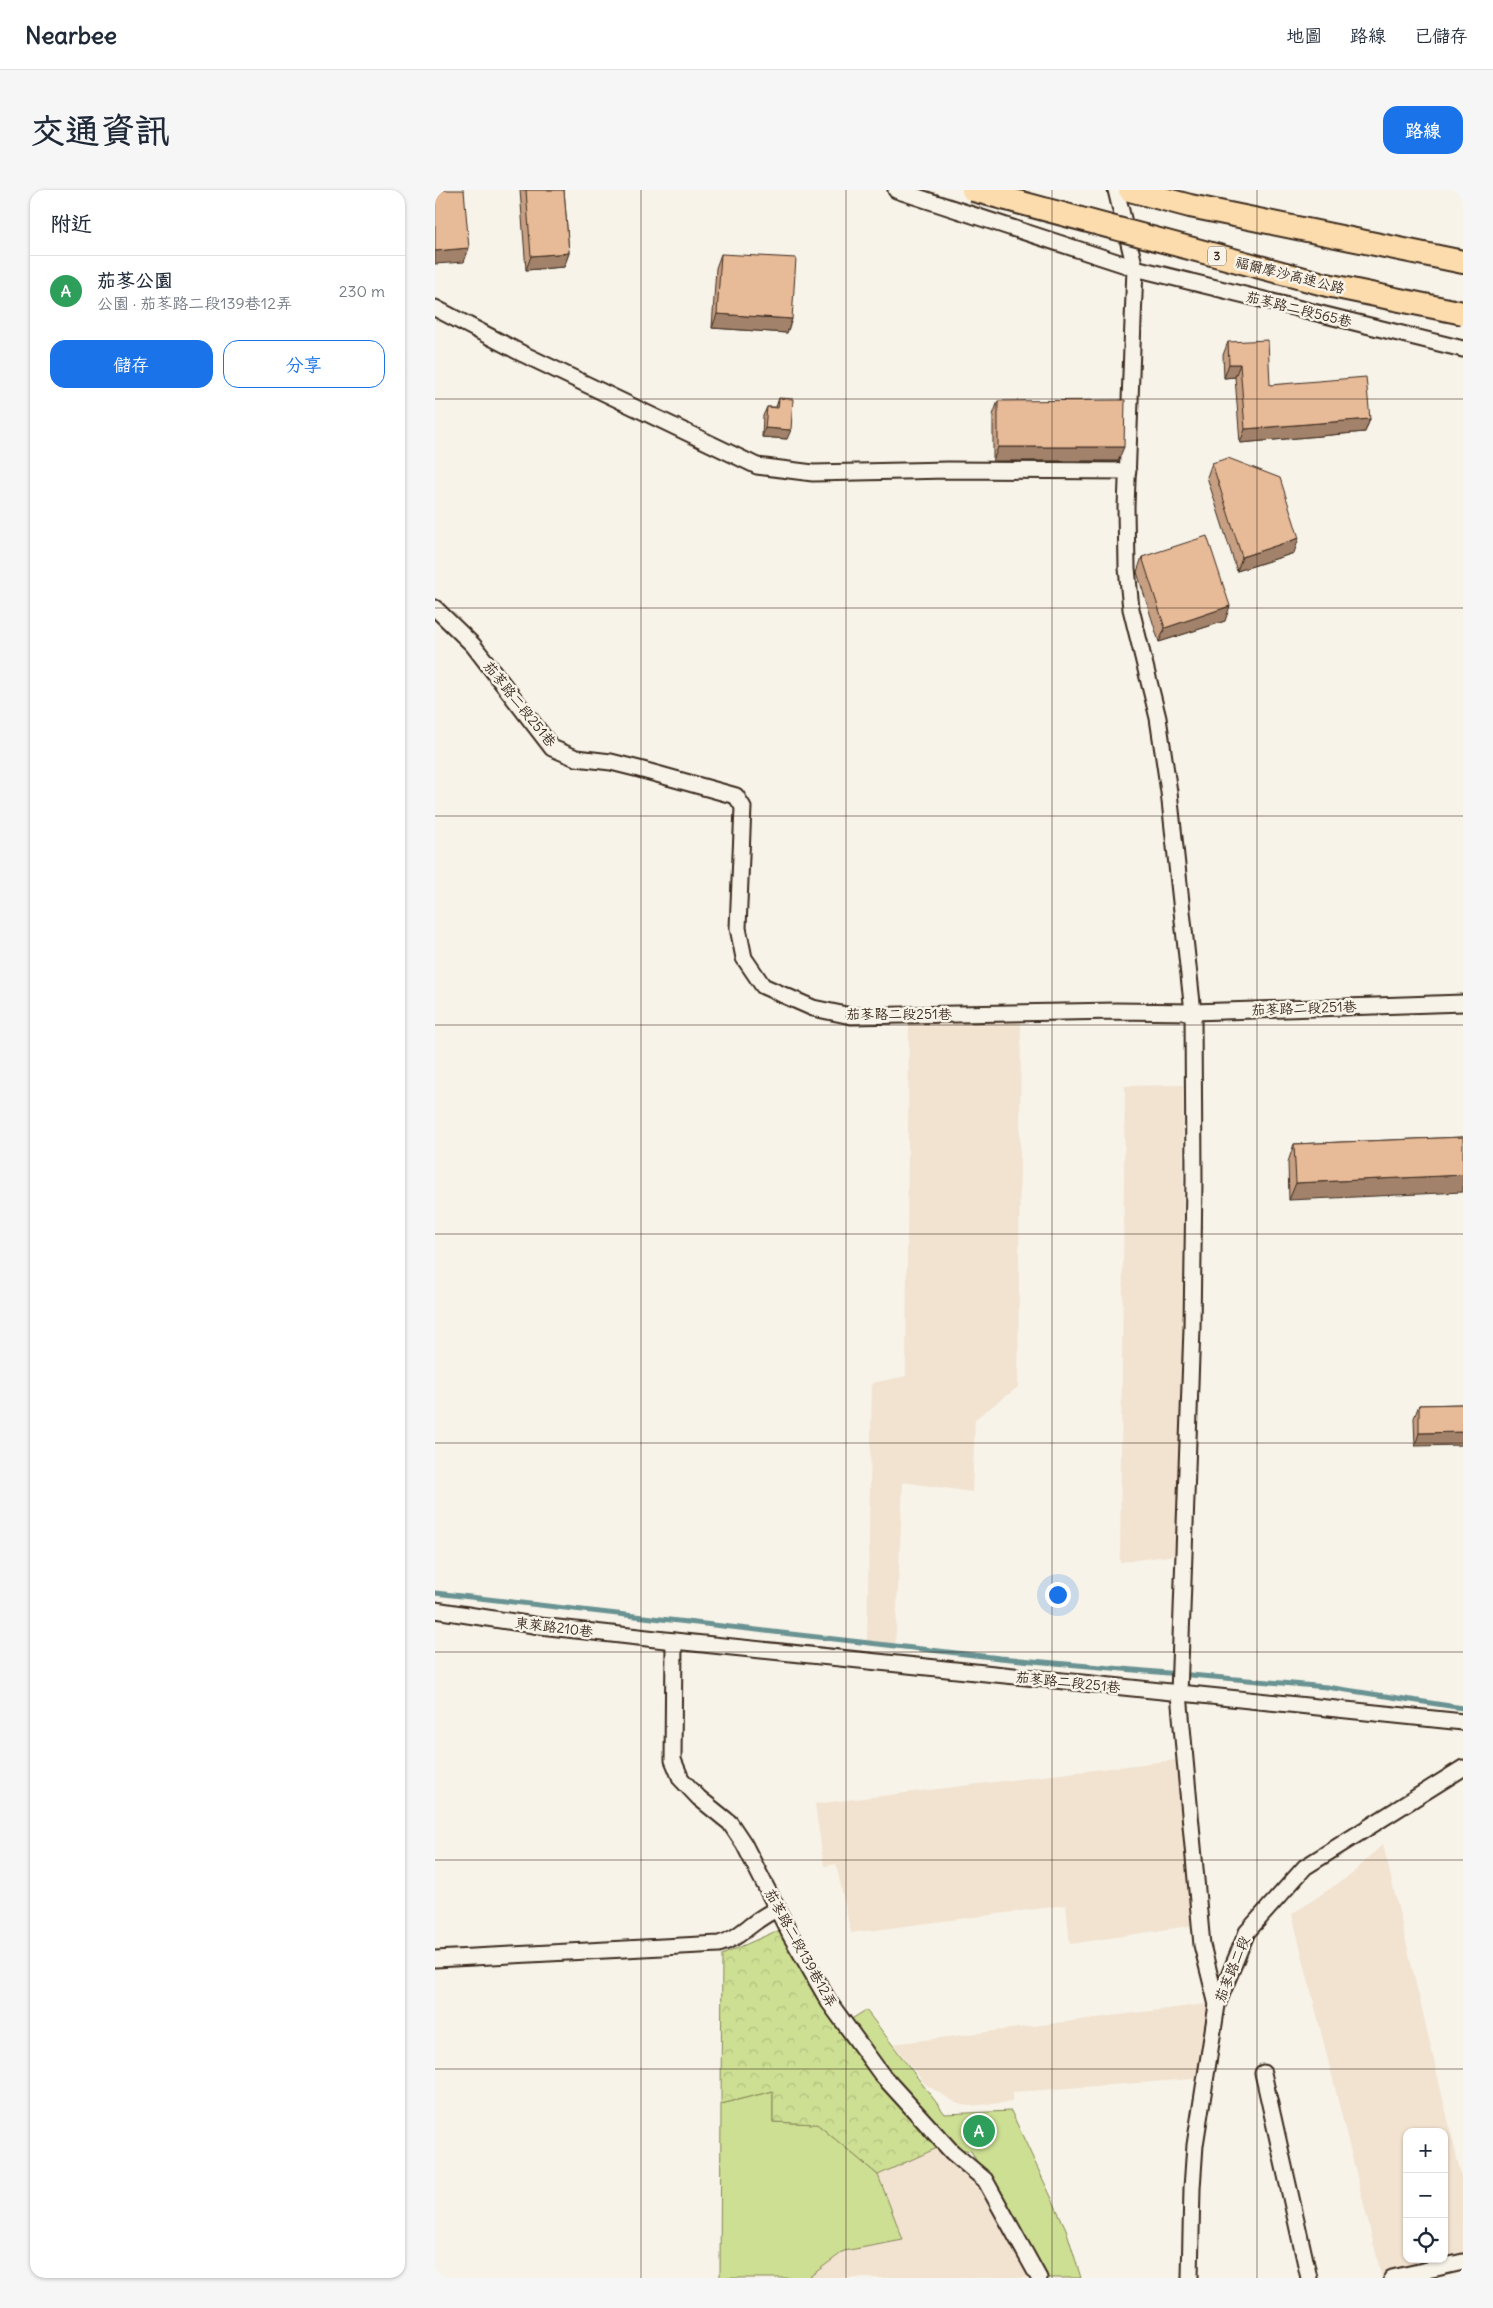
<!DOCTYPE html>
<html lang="zh-TW">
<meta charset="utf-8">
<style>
body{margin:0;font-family:Delius,"LXGW WenKai TC",sans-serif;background:#f6f6f7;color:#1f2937}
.controls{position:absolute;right:15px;bottom:15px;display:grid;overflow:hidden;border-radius:10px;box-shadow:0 1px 4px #0004}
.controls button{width:45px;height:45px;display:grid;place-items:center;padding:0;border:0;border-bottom:1px solid #e0e1e3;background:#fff;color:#1f2937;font:25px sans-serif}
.you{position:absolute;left:622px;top:1404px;width:18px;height:18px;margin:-12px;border:4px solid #fff;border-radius:50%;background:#1a73e8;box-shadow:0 0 0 8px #1a73e833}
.badge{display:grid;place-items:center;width:32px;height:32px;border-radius:50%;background:#1a73e8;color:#fff;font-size:16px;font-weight:700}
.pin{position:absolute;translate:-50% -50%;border:2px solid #fff;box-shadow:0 1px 5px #0006}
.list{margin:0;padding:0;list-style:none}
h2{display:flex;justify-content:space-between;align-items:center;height:65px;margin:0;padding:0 20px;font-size:21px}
h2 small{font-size:16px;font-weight:400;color:#747a83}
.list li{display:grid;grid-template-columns:32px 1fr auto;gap:15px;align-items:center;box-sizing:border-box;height:70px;padding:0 20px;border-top:1px solid #e0e1e3}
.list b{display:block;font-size:19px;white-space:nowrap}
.list p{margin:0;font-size:16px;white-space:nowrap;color:#747a83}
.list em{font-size:16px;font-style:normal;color:#747a83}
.actions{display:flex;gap:10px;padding:15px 20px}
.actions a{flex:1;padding:11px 0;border:1px solid #1a73e8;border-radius:15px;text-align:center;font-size:18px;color:#1a73e8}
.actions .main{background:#1a73e8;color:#fff}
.icon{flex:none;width:28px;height:28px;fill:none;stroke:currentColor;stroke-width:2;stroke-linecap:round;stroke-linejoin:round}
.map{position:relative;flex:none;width:1028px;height:2088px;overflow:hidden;border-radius:15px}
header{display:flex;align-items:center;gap:30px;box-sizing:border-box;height:70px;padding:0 25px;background:#fff;border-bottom:1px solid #e0e1e3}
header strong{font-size:24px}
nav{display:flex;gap:28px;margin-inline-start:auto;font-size:18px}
.intro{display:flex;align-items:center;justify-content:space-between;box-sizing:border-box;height:120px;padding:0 30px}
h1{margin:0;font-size:35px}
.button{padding:12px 22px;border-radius:15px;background:#1a73e8;color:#fff;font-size:18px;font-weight:700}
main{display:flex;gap:30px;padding:0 30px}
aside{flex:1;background:#fff;border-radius:15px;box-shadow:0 1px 4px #0004}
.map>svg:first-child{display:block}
</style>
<header>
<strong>Nearbee</strong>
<nav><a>地圖</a><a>路線</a><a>已儲存</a></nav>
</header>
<div class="intro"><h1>交通資訊</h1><a class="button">路線</a></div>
<main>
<aside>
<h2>附近<small></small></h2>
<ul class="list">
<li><span class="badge" style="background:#2e9e5b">A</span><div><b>茄苳公園</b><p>公園 · 茄苳路二段139巷12弄</p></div><em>230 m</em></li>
</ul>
<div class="actions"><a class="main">儲存</a><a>分享</a></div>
</aside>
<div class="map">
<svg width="1028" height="2088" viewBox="0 0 1028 2088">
<defs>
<pattern id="forest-crowns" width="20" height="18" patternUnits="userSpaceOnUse" patternTransform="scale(1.25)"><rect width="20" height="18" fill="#cddf93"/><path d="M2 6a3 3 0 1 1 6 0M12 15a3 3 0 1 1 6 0" fill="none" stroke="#b1c07e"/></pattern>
</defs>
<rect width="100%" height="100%" fill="#f7f3e8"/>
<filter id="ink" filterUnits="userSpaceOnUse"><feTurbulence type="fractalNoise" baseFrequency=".02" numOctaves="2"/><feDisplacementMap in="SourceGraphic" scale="10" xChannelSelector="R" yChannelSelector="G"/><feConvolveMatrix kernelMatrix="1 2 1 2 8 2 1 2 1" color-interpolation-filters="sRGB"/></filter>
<g filter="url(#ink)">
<g fill="#f2e2d0" fill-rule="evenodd">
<polygon points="586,824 583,1197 540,1229 537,1302 468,1292 460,1457 432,1452 437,1193 471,1186 474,832"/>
<polygon points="748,895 748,1364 685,1372 690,896"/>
<polygon points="749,1569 773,1733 635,1754 631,1715 416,1743 401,1674 389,1676 380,1614"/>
<path d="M 948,1654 L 1028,1994 L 1028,2071 L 953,2088 L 947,2088 L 857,1724 L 917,1684 ZM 972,1942 L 1009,1942 L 1009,2069 L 972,2069 Z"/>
<polygon points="787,1812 771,1888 577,1902 577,1912 533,1916 523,1914 490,1894 458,1854"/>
<polygon points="513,1953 556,1990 606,2088 373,2088 409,2061 468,2050 443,1985"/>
</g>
<g fill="#cddf93" stroke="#848458">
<polygon points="431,1820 510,1924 576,1921 631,2039 646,2088 607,2088 536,1961 519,1958 452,1884 415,1830"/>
<polygon points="338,1901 338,1932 382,1934 443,1985 468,2050 409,2061 373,2088 285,2088 286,1914"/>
</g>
<polygon fill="url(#forest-crowns)" stroke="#848458" points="339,1742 350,1742 399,1824 513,1953 443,1985 382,1934 338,1932 338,1901 286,1914 287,1765"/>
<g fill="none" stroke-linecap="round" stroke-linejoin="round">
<polyline stroke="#699292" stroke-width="5" points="0,1403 565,1468 892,1497 1028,1518"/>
<defs>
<g id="minor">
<polyline points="461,0 700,78 1028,159"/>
<polyline points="681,0 700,78 691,317 692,378 696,419 723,528 734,602 758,822 759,989 757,1138 744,1504 767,1755 782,1815"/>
<polyline points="0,118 88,164 322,276 378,283 513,280 693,281"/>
<polyline points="0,418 38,455 117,558 141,568 176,572 204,579 301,606 308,617 303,738 309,768 328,796 378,818 416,826 681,821 758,822 1028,813"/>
<polyline points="0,1420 105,1436 239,1451 1028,1532"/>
<polyline points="239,1451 238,1570 246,1589 264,1608 295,1633 309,1654 356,1746 394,1812 447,1885 517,1962 550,1990 604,2088"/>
<path d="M 0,1769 L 284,1754 C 307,1748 320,1727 343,1719"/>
<polyline points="828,1883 874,2088"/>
<polyline points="755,2088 757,1998 760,1955 782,1815 812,1742 870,1677 1028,1578"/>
<polyline points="957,2088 1028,2072"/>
</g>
<polyline id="highway" points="695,0 755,16 1028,72"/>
</defs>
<use href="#minor" stroke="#3b2a1e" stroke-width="19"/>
<use href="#highway" stroke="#3b2a1e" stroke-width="26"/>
<use href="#minor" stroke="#f7f3e8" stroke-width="15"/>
<use href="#highway" stroke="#fcdcac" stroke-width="22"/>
<defs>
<polyline id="highway-bridge" points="538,0 892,95 1028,123"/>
</defs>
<use href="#highway-bridge" stroke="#3b2a1e" stroke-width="26" stroke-linecap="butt"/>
<use href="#highway-bridge" stroke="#fcdcac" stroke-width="22"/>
</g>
<g fill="#c7a083" stroke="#3b2a1e">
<polygon points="85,0 129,0 134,63 129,77 91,80"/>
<polygon points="286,64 357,129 352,143 277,138 281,78"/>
<polygon points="793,152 835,195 935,229 930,242 805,253 800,187 789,188 788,165"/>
<polygon points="344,208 352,249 327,247 328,226 332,217 341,217"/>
<polygon points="563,211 683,271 558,271 558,225"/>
<polygon points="777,273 859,363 802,381 772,287"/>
<polygon points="707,367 790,431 724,452 702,382"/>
<polygon points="1028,947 854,1010 853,972 859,954"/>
<polygon points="1028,1214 980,1256 979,1228 984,1215"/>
</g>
<g fill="#a2826a" stroke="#3b2a1e">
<polygon points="34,58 29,72 0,74 0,61"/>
<polygon points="134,63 129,77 91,80 96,66"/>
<polygon points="282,124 357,129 352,143 277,138"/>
<polygon points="794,174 805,174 800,187 789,188"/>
<polygon points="935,229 930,242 805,253 810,239"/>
<polygon points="330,238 356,240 352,249 327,247"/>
<polygon points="563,257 689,257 683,271 558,271"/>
<polygon points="864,348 859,363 802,381 807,367"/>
<polygon points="795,416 790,431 724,452 730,438"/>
<polygon points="1028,985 1028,1002 854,1010 861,993"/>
<polygon points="1028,1242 1028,1255 980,1256 984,1243"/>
</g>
<g fill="#e7ba98" stroke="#3b2a1e">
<polygon points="0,0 29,0 34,58 0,61"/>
<polygon points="91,0 129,0 134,63 96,66"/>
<polygon points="286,64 361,68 357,129 282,124"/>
<polygon points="833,150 835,195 931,187 935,229 810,239 805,174 794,174 793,152"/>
<polygon points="344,208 358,209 356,240 330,238 332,217 343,218"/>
<polygon points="690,210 689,257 563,257 563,211"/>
<polygon points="793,268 845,288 864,348 807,367 777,273"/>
<polygon points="772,346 795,416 730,438 707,367"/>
<polygon points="1028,947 1028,985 861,993 859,954"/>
<polygon points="1028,1214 1028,1242 984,1243 984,1215"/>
</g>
</g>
<path fill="none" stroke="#3b2a1e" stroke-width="1" stroke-opacity="0.55" d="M 206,0 L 206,2088M 411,0 L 411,2088M 617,0 L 617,2088M 822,0 L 822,2088M 0,209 L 1028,209M 0,418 L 1028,418M 0,626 L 1028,626M 0,835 L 1028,835M 0,1044 L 1028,1044M 0,1253 L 1028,1253M 0,1462 L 1028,1462M 0,1670 L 1028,1670M 0,1879 L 1028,1879"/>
<g text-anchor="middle" stroke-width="5" stroke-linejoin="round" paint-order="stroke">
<rect fill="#f7f3e8" stroke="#73665b" stroke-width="1" x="773" y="56.5" width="18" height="19" rx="4"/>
<g font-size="12" font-weight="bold" fill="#3b2a1e">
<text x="782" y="70">3</text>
</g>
<g font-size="14" fill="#3b2a1e" stroke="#f7f3e8">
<text transform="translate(855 85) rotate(14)" y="5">福爾摩沙高速公路</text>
<text transform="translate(864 119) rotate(14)" y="5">茄苳路二段565巷</text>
<text transform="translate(85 514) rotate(51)" y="5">茄苳路二段251巷</text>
<text transform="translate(869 818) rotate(-2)" y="5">茄苳路二段251巷</text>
<text x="464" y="829">茄苳路二段251巷</text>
<text transform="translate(119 1437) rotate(7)" y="5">東萊路210巷</text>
<text transform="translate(633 1492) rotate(6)" y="5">茄苳路二段251巷</text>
<text transform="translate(366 1758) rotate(61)" y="5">茄苳路二段139巷12弄</text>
<text transform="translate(797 1779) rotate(-68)" y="5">茄苳路二段</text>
</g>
</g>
</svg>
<div class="controls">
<button>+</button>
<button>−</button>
<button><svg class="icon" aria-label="locate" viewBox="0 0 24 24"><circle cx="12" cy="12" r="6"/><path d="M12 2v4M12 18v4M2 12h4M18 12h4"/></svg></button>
</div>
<div class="you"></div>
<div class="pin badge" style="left:544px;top:1941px;background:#2e9e5b">A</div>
</div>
</main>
